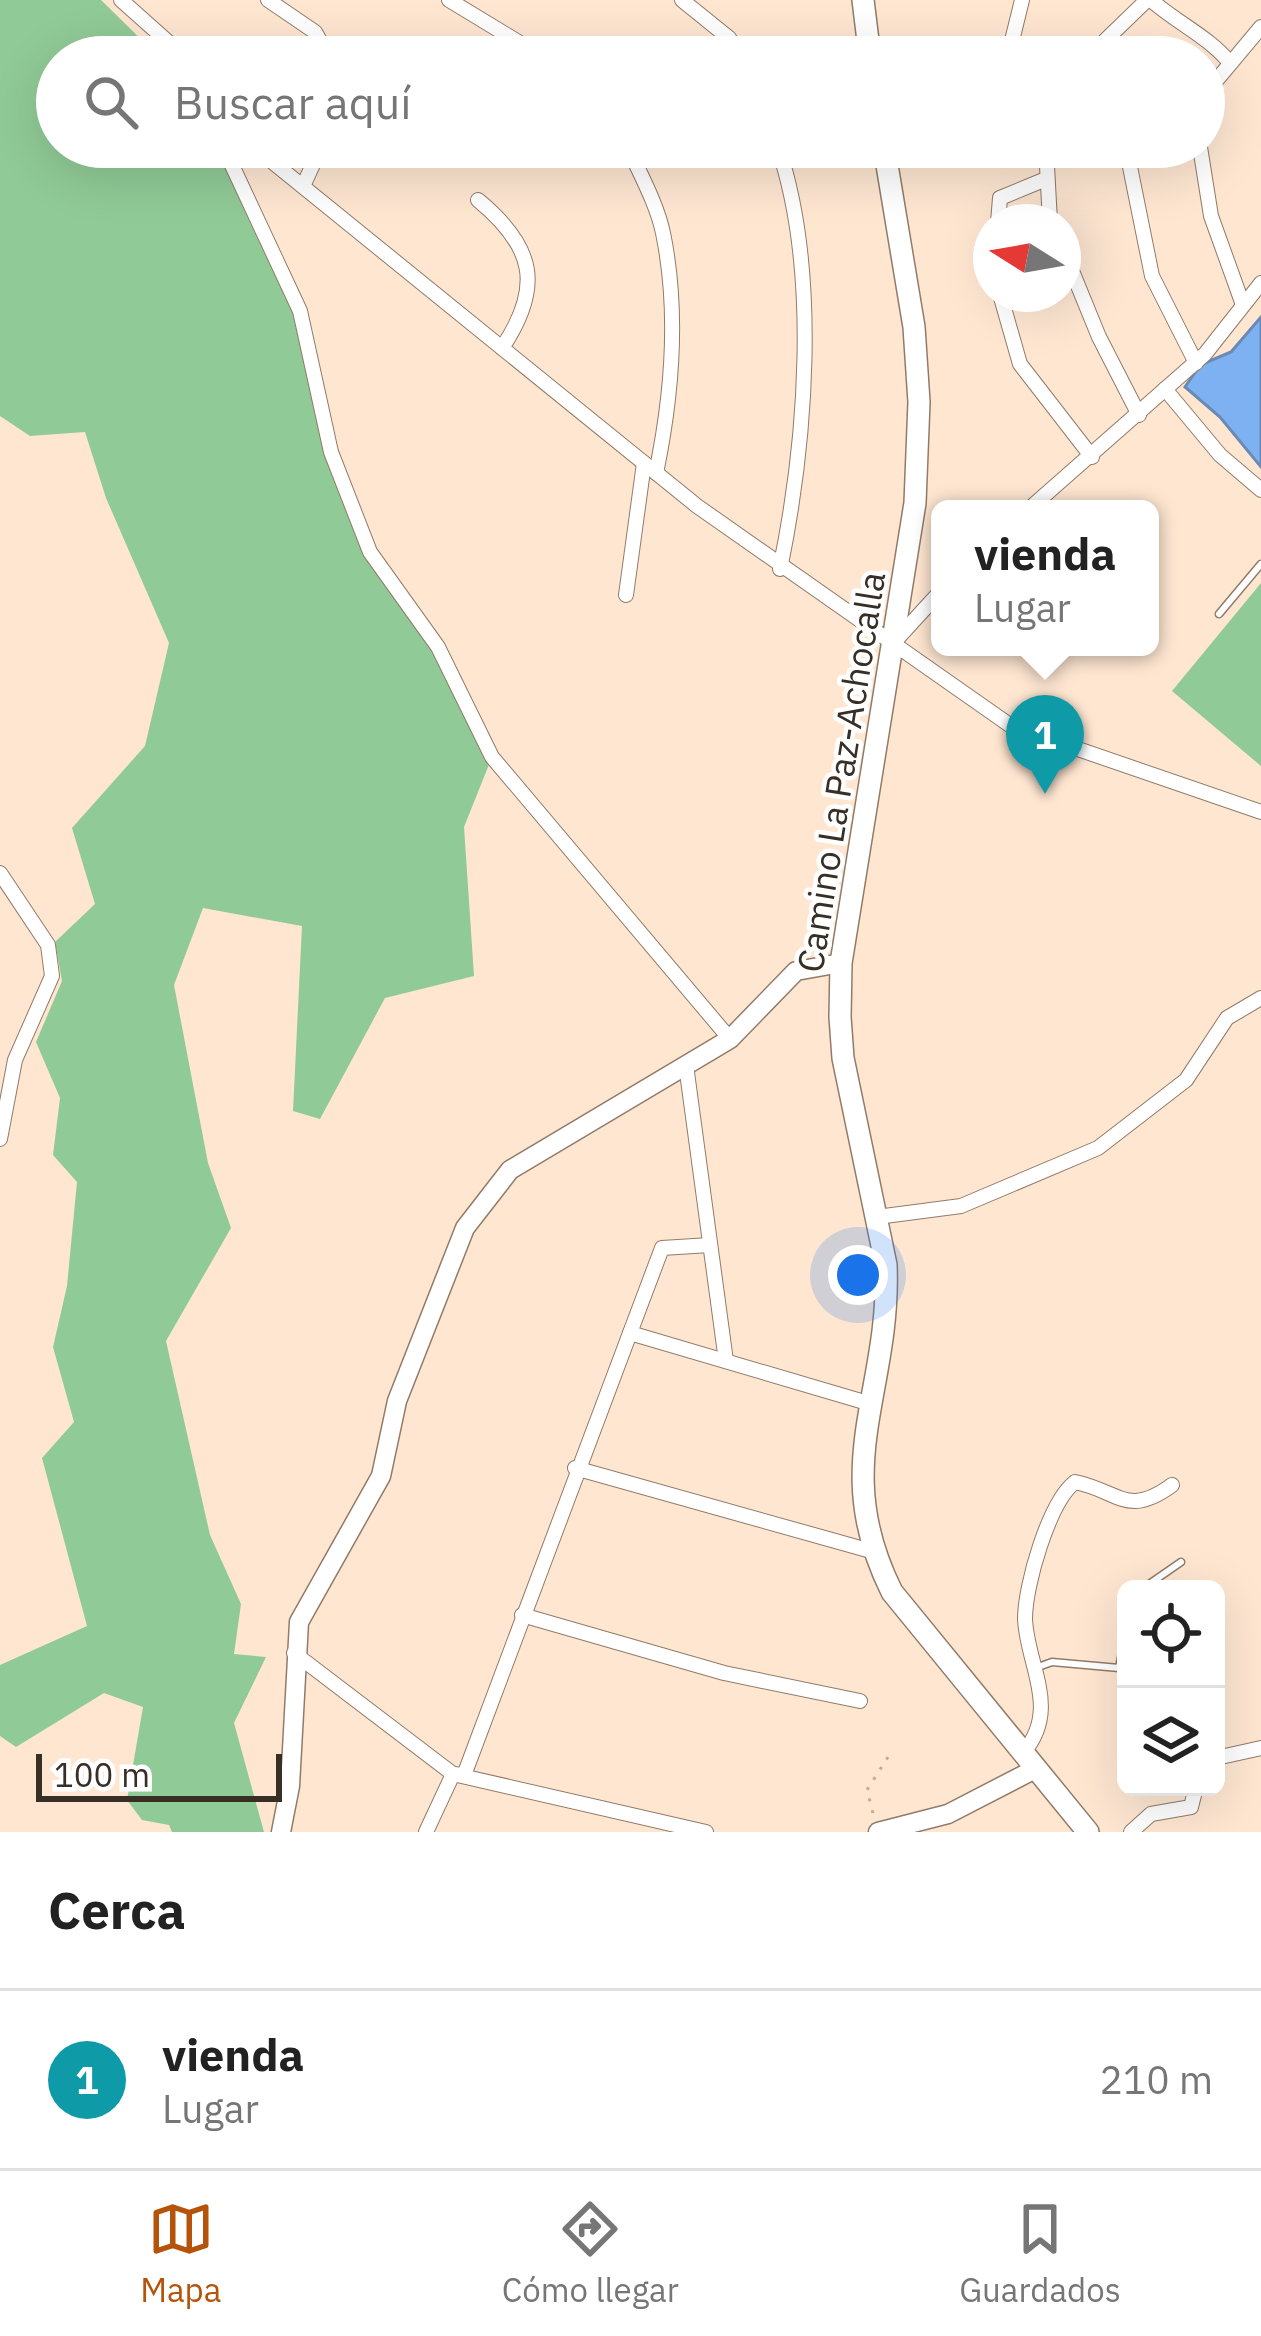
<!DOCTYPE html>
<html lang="es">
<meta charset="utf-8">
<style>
body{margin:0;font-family:"IBM Plex Sans",sans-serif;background:#f6f6f6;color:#222}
.controls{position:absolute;right:36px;bottom:36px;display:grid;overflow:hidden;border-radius:18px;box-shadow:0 12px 48px #0002}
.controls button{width:108px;height:108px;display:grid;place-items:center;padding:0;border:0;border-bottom:3px solid #e0e0e0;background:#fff;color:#222;font:60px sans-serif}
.compass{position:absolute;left:973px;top:204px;width:108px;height:108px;border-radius:50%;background:#fff;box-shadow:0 12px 48px #0002;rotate:281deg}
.scale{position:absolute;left:36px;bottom:30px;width:246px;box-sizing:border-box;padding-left:12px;border:6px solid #372e26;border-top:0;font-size:33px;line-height:42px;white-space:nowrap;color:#372e26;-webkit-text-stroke:9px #fff;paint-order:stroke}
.you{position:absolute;left:858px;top:1275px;width:42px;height:42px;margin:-30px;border:9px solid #fff;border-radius:50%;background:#1a73e8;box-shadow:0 0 0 18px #1a73e833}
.badge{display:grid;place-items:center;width:78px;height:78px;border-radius:50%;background:#b45309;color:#fff;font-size:39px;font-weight:700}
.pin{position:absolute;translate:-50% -99px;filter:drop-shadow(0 3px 6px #0008)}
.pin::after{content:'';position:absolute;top:63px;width:42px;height:36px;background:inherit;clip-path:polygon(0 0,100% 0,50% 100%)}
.popup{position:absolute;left:931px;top:500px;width:228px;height:156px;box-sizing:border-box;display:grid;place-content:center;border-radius:18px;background:#fff;filter:drop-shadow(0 3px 9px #0005);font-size:39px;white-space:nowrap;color:#767676}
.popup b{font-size:45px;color:#222}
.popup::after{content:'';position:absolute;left:50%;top:100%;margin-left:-24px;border:24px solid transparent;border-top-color:#fff}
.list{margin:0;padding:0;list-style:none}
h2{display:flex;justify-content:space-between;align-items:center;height:156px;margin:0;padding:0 48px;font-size:51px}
h2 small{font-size:39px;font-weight:400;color:#767676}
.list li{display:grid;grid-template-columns:78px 1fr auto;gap:36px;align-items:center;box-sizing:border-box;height:180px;padding:0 48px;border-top:3px solid #e0e0e0}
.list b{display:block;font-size:45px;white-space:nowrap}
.list p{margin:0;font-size:39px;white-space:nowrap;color:#767676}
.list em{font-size:39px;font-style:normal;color:#767676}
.icon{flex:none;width:66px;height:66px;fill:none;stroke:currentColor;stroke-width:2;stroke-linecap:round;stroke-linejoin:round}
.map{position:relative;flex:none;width:1261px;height:1832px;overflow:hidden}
.search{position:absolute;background:#fff;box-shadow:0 12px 48px #0002;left:36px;right:36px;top:36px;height:132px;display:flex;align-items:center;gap:30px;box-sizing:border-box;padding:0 42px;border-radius:66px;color:#767676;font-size:45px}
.sheet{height:336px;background:#fff}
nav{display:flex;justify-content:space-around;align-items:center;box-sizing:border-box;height:168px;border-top:3px solid #e0e0e0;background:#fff;font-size:33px;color:#767676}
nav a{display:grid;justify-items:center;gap:6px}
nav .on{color:#b45309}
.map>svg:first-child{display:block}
</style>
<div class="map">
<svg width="1261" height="1832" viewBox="0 0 1261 1832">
<rect width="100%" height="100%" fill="#fee6d1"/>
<g fill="#90ca96">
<polygon points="0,0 101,0 159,57 57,57 57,147 221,147 300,311 331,452 370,552 438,647 492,757 464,827 474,976 385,998 320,1119 293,1111 302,926 203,908 174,985 208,1163 231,1228 166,1341 210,1535 241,1604 234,1654 266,1657 234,1723 264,1832 172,1832 169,1825 142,1820 127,1800 143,1707 104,1693 16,1747 0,1736 0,1665 87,1626 42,1458 74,1422 53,1347 67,1286 77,1182 53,1155 60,1098 36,1042 62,981 55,942 95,904 72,828 145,746 169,643 106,498 85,432 30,436 0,416"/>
<polygon points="1261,583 1261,766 1172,691"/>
</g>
<polygon fill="#7eb1f2" stroke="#698ab5" stroke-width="3" points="1261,317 1261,467 1220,417 1185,387 1200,365 1231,352"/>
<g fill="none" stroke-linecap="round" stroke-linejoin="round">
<defs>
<g id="lane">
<polyline points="1219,614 1261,564"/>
<polyline points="1142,1589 1181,1562"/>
<polyline points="1038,1667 1052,1662 1119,1668 1126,1633"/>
</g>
<g id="street">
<polyline points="121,0 185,57"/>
<polyline points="268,0 315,32 329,57"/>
<polyline points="449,0 543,57"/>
<polyline points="682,0 729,38 741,57"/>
<path d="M 1151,0 C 1177,23 1209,37 1230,63"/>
<polyline points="1008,57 1022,0"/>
<polyline points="1088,57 1147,0"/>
<polyline points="1204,108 1215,82 1261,27"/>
<polyline points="237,147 231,163 300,311 331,452 370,552 438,647 492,757 730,1039"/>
<polyline points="254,147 697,506 1011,726 1261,812"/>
<path d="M 628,147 C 640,174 657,204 663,233 C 679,311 672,396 656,473"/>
<path d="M 778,147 C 820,272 806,443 780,569"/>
<polyline points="1046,147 1050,222"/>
<polyline points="1126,147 1152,276 1196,363"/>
<polyline points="1200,147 1211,216 1243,305"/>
<polyline points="304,184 321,147"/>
<path d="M 478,200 C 535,247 543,287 502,348"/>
<polyline points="998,222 1000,198 1046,179"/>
<polyline points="1063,249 1099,337 1139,415"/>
<polyline points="1000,294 1020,364 1092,457"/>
<polyline points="1165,389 1220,455 1261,490"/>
<polyline points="1029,509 1205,354 1261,283"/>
<polyline points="626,595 644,463"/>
<polyline points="896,640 940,592"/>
<polyline points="0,873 48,945 52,976 15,1060 0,1139"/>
<polyline points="686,1065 726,1361"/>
<polyline points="877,1217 961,1206 1098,1148 1186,1080 1227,1018 1261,998"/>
<polyline points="630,1333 662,1248 710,1245"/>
<polyline points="575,1468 871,1551"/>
<polyline points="522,1615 724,1673 860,1701"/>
<polyline points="294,1653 453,1774 706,1832"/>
<path d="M 1023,1753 C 1061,1709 1027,1666 1025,1619 C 1025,1585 1049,1502 1075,1482 C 1119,1491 1127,1518 1172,1485"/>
<polyline points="1216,1758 1261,1748"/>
<polyline points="426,1832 453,1774 464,1775 466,1770 630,1333 871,1404"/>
<polyline points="1131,1832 1151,1814 1191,1807 1196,1787"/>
</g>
<g id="secondary">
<polyline points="281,1832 290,1786 299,1622 381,1476 397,1401 465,1228 510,1170 730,1039 796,971 841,963"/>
<polyline points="878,1832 948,1814 1037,1768"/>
</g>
<g id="primary">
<polyline points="863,0 870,57"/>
<path d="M 884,147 L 914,327 L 919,402 L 915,503 L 841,963 L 840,1017 L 843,1058 L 886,1265 C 891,1393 828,1464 892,1592 L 1088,1832"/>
</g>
</defs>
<use href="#lane" stroke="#917b68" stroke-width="9"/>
<use href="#street" stroke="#917b68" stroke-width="16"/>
<use href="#secondary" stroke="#917b68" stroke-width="21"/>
<use href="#primary" stroke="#917b68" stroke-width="24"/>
<polyline stroke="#c0ad9c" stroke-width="3" stroke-dasharray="3 9" stroke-linecap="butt" points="873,1813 867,1790 888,1757"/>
<use href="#lane" stroke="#fff" stroke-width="6"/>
<use href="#street" stroke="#fff" stroke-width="14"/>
<use href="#secondary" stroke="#fff" stroke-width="18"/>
<use href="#primary" stroke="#fff" stroke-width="21"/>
</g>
<g text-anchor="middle" stroke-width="9" stroke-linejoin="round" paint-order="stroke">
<g font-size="36" fill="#372e26" stroke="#fff">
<text transform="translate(841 772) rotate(-81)" y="13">Camino La Paz-Achocalla</text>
</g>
</g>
</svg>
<div class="controls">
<button><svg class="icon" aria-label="locate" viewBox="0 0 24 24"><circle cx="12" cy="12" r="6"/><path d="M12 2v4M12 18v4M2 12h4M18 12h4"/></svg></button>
<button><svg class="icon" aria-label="layers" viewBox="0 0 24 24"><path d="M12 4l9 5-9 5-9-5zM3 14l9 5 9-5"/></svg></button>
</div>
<svg class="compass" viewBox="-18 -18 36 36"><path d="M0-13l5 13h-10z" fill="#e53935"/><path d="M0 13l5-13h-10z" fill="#767676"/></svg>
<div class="scale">100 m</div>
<div class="you"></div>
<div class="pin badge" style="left:1045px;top:794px;background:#0f9aa8">1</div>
<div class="popup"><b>vienda</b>Lugar</div>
<div class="search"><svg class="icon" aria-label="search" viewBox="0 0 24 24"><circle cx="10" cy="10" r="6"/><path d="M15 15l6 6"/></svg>Buscar aquí</div>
</div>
<section class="sheet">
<h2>Cerca<small></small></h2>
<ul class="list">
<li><span class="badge" style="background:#0f9aa8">1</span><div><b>vienda</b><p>Lugar</p></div><em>210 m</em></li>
</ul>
</section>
<nav>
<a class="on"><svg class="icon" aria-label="map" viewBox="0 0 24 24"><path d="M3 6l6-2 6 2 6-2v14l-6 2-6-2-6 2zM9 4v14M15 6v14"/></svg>Mapa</a>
<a><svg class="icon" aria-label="directions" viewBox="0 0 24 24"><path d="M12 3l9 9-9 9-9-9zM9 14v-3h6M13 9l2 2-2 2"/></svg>Cómo llegar</a>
<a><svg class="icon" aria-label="saved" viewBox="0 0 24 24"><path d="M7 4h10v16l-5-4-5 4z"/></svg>Guardados</a>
</nav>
